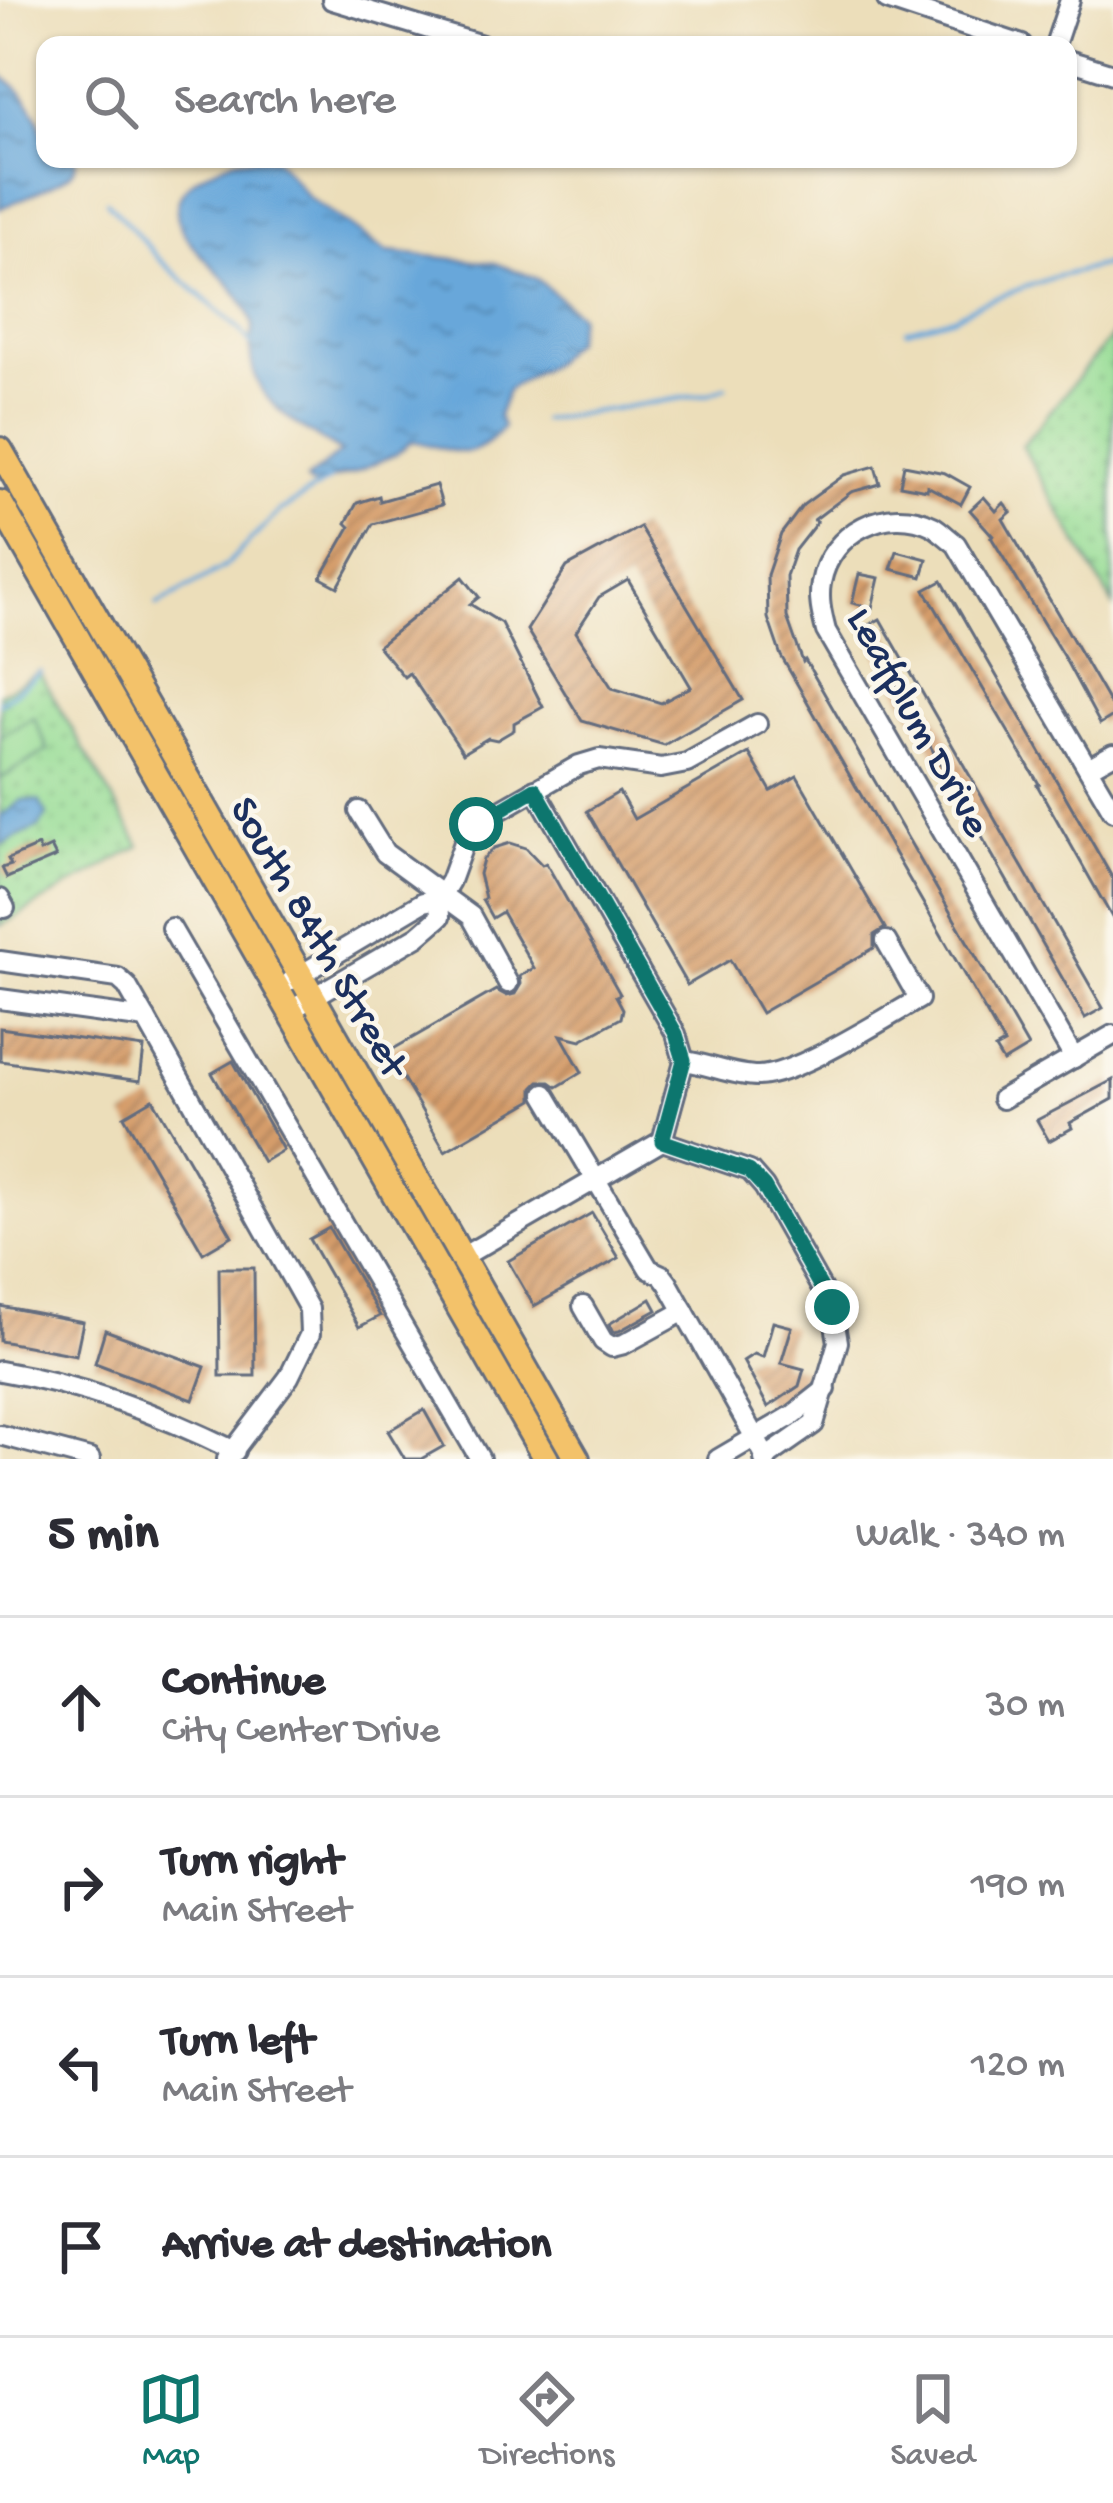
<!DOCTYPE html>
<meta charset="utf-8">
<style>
body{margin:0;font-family:"Gochi Hand",sans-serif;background:#f7f7f7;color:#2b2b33}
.stop{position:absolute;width:36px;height:36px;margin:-27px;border:9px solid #0f766e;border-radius:50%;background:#fff}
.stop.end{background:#0f766e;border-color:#fff;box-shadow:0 3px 12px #0008}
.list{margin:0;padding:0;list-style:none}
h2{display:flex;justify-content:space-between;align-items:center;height:156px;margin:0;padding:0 48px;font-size:51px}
h2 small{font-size:39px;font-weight:400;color:#7c7c81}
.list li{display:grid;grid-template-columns:78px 1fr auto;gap:36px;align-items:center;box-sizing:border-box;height:180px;padding:0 48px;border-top:3px solid #e1e1e2}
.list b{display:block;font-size:45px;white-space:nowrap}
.list p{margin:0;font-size:39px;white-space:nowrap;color:#7c7c81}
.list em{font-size:39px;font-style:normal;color:#7c7c81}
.icon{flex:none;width:66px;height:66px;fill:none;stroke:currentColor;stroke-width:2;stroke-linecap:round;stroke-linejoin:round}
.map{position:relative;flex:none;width:1113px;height:1459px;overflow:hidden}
.search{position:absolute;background:#fff;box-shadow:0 3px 9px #0004;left:36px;right:36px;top:36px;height:132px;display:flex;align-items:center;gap:30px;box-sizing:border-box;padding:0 42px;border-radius:24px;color:#7c7c81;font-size:45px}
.sheet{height:876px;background:#fff}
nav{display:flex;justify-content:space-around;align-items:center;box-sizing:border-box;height:168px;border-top:3px solid #e1e1e2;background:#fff;font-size:33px;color:#7c7c81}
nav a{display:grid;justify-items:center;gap:6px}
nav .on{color:#0f766e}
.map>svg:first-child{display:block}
</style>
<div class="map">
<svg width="1113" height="1459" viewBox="0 0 1113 1459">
<defs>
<pattern id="park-dots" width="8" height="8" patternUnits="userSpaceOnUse" patternTransform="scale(3)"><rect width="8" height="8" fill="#98dd96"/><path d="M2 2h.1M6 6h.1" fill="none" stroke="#82be84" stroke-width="1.8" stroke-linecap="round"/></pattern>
<pattern id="water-ripples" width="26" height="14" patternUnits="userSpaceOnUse" patternTransform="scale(3)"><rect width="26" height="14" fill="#67a7da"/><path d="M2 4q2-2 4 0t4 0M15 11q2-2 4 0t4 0" fill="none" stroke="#5488b4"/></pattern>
<pattern id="building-hatch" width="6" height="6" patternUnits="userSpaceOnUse" patternTransform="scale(3)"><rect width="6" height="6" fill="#d59d6b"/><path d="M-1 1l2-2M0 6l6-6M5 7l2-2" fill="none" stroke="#ac805b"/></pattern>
</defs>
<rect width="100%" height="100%" fill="#fbf7ec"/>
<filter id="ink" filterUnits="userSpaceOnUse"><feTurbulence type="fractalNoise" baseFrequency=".00833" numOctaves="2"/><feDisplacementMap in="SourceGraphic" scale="24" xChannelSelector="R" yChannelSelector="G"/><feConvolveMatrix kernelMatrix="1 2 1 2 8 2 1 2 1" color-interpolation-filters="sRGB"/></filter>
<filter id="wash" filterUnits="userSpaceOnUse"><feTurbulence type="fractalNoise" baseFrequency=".004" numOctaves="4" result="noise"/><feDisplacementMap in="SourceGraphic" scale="48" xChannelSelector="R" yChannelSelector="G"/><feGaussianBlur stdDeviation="2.7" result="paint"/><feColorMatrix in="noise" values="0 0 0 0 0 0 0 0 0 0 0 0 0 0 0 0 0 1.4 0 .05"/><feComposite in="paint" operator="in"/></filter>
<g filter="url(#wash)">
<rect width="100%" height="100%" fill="#ecdeba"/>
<g fill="url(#park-dots)" stroke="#5a867a" stroke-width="3">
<polygon points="1113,334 1113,605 1022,446"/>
<polygon points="39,672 140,846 0,926 0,694"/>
</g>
<polygon fill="#98dd96" stroke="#5a867a" stroke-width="3" points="34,717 48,750 0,779 0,737"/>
<g fill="url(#water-ripples)" stroke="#416b9c" stroke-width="3">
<path d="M 1,75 C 31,95 45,124 45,159 L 75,159 L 76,162 C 75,165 75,169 73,171 C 65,181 13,203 0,208 Z"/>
<path d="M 235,159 L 276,159 L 308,197 L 387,252 L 495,263 L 536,278 L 579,315 L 574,340 L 550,364 L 508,389 L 498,416 L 503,427 C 469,468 454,448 412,441 L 396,454 L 354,473 L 311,485 L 306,480 L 341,452 C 313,434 288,423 266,396 C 256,384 249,361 251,344 C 251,338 254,333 253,326 C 252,317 247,309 242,301 C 227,274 178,242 177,213 C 176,181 211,170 235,159 Z"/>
<polygon points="22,800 39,801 47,815 39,827 0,845 0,817"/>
</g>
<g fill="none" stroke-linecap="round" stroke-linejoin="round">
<g stroke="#67a7da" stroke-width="4.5">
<polyline points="107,201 160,260 239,329 251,344"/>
<polyline points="906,330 954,317 980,303 1051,278 1113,263"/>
<polyline points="542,420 708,394 726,387"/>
<polyline points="157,605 224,567 279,512 329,480"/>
<polyline points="0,703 41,672"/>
</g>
</g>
<g id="blocks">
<g fill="url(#building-hatch)" fill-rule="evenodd">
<polygon points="904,465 945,473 970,487 961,504 927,486 927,490 900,485"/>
<polygon points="875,466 880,484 851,492 814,520 817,522 795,550 786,576 787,617 803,662 805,660 1028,1047 1003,1062 995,1049 1004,1044 781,656 768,618 767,575 781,534 803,505 844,475"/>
<polygon points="436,485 442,505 373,524 338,587 321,578 350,527 346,523 357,503 379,496 380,501"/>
<polygon points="984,497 996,511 1004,503 1011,512 1003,519 1113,709 1113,716 1100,724 1065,659 991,537 993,536 970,510"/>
<path d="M 640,527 L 743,700 L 664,745 L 582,721 L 527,630 L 567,567 ZM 628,580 L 691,687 L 661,703 L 612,688 L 576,632 L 599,597 Z"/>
<polygon points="897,551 927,559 922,577 891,569"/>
<polygon points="859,574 879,578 872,608 852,603"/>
<polygon points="463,577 479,597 470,604 501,623 543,707 514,723 514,730 497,740 488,738 463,753 409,673 404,677 378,646"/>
<polygon points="942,581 1113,879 1113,919 1037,785 1039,784 925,590"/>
<polygon points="880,619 1103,1008 1085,1018 863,628"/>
<polygon points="749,753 771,791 797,776 885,928 874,935 874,948 761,1013 730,960 687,985 587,811 619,792 634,819"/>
<polygon points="510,843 526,848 542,865 546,863 620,994 616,996 623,1009 621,1018 581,1040 561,1035 582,1072 557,1087 550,1082 539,1082 533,1088 533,1100 445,1151 388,1052 496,990 507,996 515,994 521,984 520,976 534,968 502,912 492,918 482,900 485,898 479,874 483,859 494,848"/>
<polygon points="38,846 40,852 51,847 56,857 7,878 2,868 11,865 8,859"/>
<polygon points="0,1028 144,1048 140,1081 0,1061"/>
<polygon points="233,1061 283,1150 263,1162 212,1073"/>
<polygon points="1113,1080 1113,1099 1070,1123 1072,1128 1049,1141 1037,1120"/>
<polygon points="153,1099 232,1236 203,1253 124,1116"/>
<polygon points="592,1213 619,1258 534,1306 508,1261"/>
<polygon points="329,1228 380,1316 359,1327 309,1239"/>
<polygon points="219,1268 254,1268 255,1376 220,1376"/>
<polygon points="651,1299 657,1310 619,1331 613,1332 609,1324"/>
<polygon points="0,1306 83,1322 76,1355 0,1341"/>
<polygon points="773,1322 792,1327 781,1363 804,1369 799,1386 768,1407 743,1361 754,1354 763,1357"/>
<polygon points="105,1330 205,1367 193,1400 95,1363"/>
<polygon points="424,1410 444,1446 421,1459 405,1459 388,1431"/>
</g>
</g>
</g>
<g filter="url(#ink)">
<use href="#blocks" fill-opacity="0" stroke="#646c7e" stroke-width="3"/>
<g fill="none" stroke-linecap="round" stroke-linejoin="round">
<defs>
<g id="minor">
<polyline points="332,0 482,45"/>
<polyline points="887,0 1022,45"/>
<polyline points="1055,45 1070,0"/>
<polyline points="1068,60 1113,74"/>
<polyline points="1088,768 1113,754"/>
<polyline points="535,789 676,1034 684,1061 662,1141"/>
<polyline points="359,811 385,853 471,916 508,983"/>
<polyline points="0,899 5,908"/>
<polyline points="171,928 480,1459"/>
<polyline points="0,961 118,978 127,986 146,1019"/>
<polyline points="292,980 423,902 439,899"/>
<polyline points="0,999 146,1019 309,1309 310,1334 289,1377 227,1459"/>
<polyline points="291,1010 418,936 440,917 439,899 450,881 466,837 476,824 488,817 579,765 599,759 661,768 687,763 757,724"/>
<path d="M 1074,1058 L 826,631 C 822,615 818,600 821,583 C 830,532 887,503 933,526 C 941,531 949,539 956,544 L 1113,811"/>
<path d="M 684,1061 C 708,1064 734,1076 758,1076 C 797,1075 882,1020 919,999 L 886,941"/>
<polyline points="545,1094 649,1269 662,1275 668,1283 767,1459"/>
<polyline points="1002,1099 1113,1035"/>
<polyline points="662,1141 750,1171 764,1187 832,1307 838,1342 814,1424 764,1459"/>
<polyline points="462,1257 662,1141"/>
<polyline points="583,1306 603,1341 612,1347 624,1344 684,1311"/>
<path d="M 0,1371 C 83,1385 160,1414 235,1451"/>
<polyline points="0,1435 90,1459"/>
<polyline points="718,1459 793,1415 826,1389"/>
</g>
<g id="major">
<polyline points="0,450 577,1459"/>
<polyline points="0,503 546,1459"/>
</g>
</defs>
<use href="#minor" stroke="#646c7e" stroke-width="24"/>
<use href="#major" stroke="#646c7e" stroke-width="30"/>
<use href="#minor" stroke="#fff" stroke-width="18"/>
<use href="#major" stroke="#f3c26a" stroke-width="24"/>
</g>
</g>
<g fill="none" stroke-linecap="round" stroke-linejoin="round" filter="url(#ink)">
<polyline stroke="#0f766e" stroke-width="15" points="476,824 535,789 676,1034 684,1060 662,1141 749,1171 764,1187 832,1307"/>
</g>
<g text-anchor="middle" stroke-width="9" stroke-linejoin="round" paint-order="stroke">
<g font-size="42" fill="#1b2f5e" stroke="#fbf7ec">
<text transform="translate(922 720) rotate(61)" y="15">Leafplum Drive</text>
<text transform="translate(322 935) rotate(60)" y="15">South 84th Street</text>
</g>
</g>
</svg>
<div class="stop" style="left:476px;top:824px"></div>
<div class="stop end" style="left:832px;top:1307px"></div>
<div class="search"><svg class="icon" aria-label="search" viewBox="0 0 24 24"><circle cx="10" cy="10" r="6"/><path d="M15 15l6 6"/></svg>Search here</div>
</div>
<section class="sheet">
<h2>5 min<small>Walk · 340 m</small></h2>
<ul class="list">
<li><svg class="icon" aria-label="ahead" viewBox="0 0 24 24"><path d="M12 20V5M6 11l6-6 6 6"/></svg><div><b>Continue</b><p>City Center Drive</p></div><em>30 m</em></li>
<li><svg class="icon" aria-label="right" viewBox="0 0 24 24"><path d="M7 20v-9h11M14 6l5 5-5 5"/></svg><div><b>Turn right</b><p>Main Street</p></div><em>190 m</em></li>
<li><svg class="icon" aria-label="left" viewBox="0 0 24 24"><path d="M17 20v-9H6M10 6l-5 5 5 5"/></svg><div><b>Turn left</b><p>Main Street</p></div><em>120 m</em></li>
<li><svg class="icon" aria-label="arrive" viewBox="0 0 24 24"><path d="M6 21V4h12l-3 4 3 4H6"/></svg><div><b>Arrive at destination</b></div></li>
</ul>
</section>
<nav>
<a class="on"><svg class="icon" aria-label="map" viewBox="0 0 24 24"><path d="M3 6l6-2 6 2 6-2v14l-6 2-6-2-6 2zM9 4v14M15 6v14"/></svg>Map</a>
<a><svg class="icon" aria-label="directions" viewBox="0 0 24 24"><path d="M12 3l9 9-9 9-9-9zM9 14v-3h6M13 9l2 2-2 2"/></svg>Directions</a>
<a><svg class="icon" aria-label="saved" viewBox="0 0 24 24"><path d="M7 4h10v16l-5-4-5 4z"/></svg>Saved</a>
</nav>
